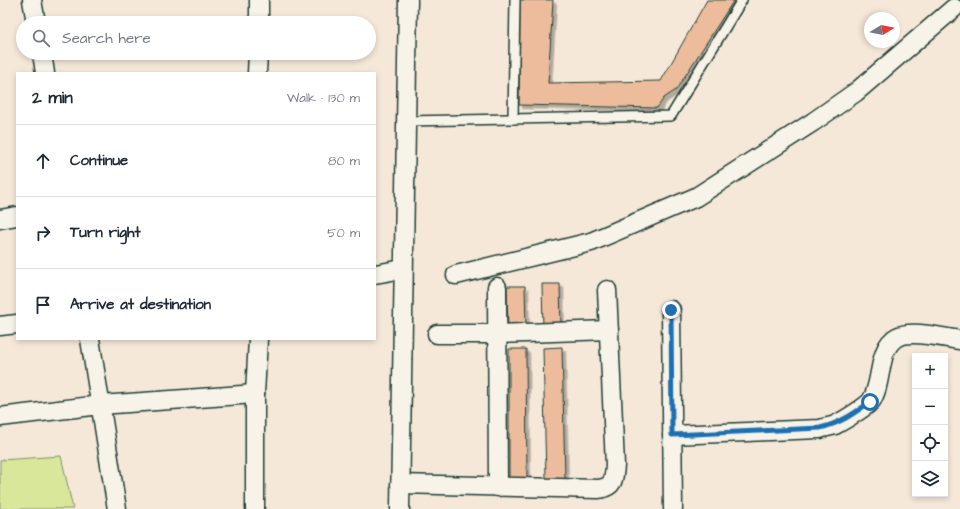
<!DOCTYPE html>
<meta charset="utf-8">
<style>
body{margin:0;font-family:"Architects Daughter",sans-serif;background:#f6f6f7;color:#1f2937}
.controls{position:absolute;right:12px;bottom:12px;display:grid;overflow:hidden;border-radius:0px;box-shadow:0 2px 6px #0003}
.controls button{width:36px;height:36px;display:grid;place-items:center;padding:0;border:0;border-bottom:1px solid #e0e1e3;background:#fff;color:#1f2937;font:20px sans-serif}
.compass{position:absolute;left:864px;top:12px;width:36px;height:36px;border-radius:50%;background:#fff;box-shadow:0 2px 6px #0003;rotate:80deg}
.stop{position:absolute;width:12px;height:12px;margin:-9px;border:3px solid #1f6fb2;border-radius:50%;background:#fff}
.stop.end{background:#1f6fb2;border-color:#fff;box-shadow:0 1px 4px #0008}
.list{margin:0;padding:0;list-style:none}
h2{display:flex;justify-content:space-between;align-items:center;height:52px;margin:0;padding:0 16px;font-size:17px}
h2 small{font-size:13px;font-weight:400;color:#747a83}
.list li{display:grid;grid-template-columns:26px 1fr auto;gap:12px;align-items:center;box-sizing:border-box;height:72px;padding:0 16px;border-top:1px solid #e0e1e3}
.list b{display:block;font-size:15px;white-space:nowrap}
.list em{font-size:13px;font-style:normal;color:#747a83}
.icon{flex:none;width:22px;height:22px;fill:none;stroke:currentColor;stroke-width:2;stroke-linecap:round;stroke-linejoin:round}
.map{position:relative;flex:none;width:960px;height:509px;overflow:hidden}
.search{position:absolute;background:#fff;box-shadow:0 2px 6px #0003;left:16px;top:16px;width:360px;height:44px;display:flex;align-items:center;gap:10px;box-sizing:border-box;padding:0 14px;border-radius:22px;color:#747a83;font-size:15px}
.panel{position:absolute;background:#fff;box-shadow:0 2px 6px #0003;left:16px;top:72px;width:360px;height:268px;border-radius:0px}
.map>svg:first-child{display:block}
</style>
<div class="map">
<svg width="960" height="509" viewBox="0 0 960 509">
<defs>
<filter id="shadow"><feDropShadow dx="3.5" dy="3.5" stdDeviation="0" flood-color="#0004"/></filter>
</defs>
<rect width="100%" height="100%" fill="#f5e8d9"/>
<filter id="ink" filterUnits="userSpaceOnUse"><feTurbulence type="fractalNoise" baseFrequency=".025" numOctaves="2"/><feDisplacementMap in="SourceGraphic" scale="8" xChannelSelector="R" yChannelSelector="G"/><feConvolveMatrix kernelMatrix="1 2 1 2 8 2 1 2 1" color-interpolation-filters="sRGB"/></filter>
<g filter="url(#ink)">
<polygon fill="#d8e79a" stroke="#7c9267" points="61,456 73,509 0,509 0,460"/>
<g fill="#ecbc9c" stroke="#1f3d34" filter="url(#shadow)">
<polygon points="520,0 553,0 548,83 661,81 707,0 734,0 676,90 664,98 657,108 519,105"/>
<polygon points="542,284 560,284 561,329 543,329"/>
<polygon points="507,286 525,286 526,330 508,331"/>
<polygon points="562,347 565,479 546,479 543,348"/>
<polygon points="509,349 526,349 527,480 509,479"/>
</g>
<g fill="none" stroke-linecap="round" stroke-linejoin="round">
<defs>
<g id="lane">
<polyline points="513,119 515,0"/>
<polyline points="406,121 671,116 742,0"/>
</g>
<g id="street">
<polyline points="32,0 36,23"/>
<polyline points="259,23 259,0"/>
<polyline points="42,53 45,73"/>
<polyline points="257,73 258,53"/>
<polyline points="0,219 17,216"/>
<polyline points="375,274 403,269"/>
<polyline points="456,275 591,242 696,197 813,122 856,92 954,8"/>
<polyline points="497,287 498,487"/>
<polyline points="671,310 673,509"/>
<polyline points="0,326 17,324"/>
<polyline points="437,334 497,334 609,330"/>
<polyline points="90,339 117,509"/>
<polyline points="0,417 100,405 255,394"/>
<path d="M 672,435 L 820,429 C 825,427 830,427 835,425 C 843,421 866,407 871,401 C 883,384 877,348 897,337 C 911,329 944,338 960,340"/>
<path d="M 400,484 L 598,489 C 614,487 614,479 615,465 L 607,290"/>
<polyline points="255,509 255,394 258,339"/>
<polyline points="400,509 408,0"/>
</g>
</defs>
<use href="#lane" stroke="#1f3d34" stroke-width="12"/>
<use href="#street" stroke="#1f3d34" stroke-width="21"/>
<use href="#lane" stroke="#f7f3e8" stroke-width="9"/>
<use href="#street" stroke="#f7f3e8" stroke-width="18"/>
</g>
</g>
<g fill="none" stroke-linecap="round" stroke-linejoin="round" filter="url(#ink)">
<path stroke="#1f6fb2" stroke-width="5" d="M 671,310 L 672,435 L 820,428 C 841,423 853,414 870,402"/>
</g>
</svg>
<div class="controls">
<button>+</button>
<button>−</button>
<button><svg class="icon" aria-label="locate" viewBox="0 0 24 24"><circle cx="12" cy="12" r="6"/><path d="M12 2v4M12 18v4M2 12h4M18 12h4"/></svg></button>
<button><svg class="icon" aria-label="layers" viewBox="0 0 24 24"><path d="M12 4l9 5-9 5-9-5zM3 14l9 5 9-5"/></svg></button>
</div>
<svg class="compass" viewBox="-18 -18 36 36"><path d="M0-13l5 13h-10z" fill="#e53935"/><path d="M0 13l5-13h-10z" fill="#747a83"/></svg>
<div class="stop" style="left:870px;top:402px"></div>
<div class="stop end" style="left:671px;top:310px"></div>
<div class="search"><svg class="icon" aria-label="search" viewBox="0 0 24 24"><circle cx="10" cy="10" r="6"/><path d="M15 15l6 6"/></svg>Search here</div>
<section class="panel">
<h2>2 min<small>Walk · 130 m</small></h2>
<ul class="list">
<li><svg class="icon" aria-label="ahead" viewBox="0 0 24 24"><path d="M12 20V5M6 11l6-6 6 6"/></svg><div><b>Continue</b></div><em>80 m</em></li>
<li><svg class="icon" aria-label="right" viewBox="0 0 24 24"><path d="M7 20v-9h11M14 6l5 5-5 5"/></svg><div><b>Turn right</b></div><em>50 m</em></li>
<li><svg class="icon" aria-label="arrive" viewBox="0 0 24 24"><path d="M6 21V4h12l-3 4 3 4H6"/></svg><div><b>Arrive at destination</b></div></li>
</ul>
</section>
</div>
